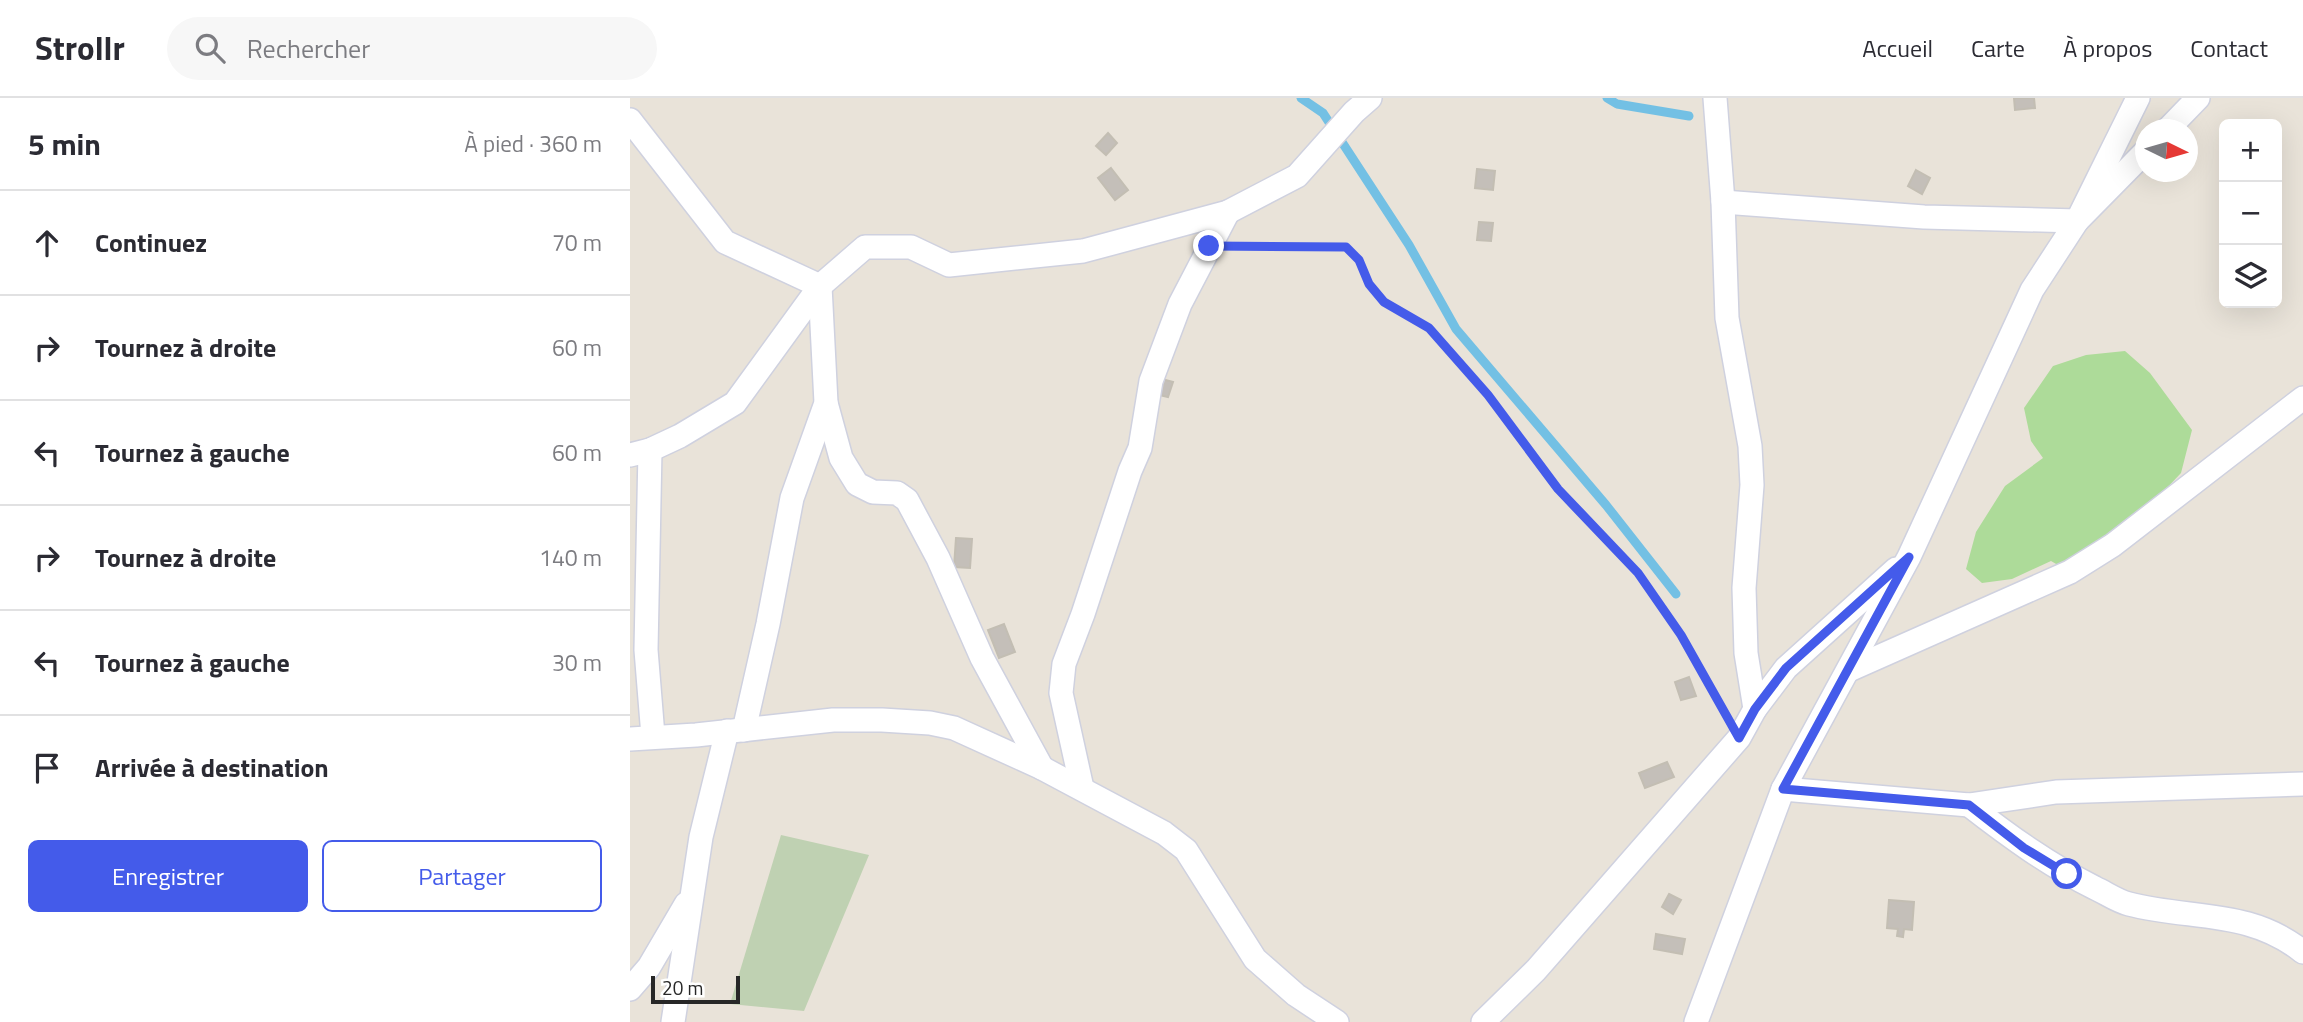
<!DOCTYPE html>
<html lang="fr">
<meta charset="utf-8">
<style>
body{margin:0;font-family:"Titillium Web",sans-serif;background:#f7f7f7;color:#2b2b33}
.controls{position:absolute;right:21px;top:21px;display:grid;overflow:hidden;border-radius:10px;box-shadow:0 7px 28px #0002}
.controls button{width:63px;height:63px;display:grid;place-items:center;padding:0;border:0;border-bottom:2px solid #e1e1e2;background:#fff;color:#2b2b33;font:35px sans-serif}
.compass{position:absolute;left:1505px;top:21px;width:63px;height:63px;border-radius:50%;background:#fff;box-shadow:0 7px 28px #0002;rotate:95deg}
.scale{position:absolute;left:21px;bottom:18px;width:89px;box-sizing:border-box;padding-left:7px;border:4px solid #272727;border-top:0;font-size:19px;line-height:24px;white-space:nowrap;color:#272727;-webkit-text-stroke:5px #fff;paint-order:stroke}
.stop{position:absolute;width:21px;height:21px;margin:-16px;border:5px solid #445bea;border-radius:50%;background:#fff}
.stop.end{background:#445bea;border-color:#fff;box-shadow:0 2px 7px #0008}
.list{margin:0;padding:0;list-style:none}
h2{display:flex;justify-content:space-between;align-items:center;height:91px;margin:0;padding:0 28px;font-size:30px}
h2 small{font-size:23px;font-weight:400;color:#7c7c81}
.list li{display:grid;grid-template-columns:46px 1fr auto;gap:21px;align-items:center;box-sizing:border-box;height:105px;padding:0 28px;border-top:2px solid #e1e1e2}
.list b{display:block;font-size:26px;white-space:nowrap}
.list em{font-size:23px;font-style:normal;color:#7c7c81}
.actions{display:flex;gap:14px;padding:21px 28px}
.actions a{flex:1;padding:16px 0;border:2px solid #445bea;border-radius:10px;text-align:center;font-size:24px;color:#445bea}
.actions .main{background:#445bea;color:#fff}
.icon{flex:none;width:38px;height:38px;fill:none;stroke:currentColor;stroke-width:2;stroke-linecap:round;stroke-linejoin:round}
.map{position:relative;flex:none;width:1673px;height:924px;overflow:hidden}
header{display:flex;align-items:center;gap:42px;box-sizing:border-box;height:98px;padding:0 35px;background:#fff;border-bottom:2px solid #e1e1e2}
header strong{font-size:33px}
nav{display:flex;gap:38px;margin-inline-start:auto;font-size:24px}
.search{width:490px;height:63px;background:#f7f7f7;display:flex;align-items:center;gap:18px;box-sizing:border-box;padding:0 24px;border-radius:38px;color:#7c7c81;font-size:26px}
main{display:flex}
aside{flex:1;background:#fff}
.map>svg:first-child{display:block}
</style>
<header>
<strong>Strollr</strong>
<div class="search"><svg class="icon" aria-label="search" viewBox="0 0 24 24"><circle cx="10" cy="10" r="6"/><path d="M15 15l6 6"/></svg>Rechercher</div>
<nav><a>Accueil</a><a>Carte</a><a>À propos</a><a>Contact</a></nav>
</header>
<main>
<aside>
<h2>5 min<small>À pied · 360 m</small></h2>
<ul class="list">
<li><svg class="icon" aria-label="ahead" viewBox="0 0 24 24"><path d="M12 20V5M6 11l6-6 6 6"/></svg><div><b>Continuez</b></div><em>70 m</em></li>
<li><svg class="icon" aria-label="right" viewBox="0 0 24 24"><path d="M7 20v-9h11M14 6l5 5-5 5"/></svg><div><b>Tournez à droite</b></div><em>60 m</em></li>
<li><svg class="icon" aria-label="left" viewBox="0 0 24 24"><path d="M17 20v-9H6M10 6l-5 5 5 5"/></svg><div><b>Tournez à gauche</b></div><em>60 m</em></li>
<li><svg class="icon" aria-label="right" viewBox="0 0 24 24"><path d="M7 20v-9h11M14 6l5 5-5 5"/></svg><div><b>Tournez à droite</b></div><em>140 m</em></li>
<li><svg class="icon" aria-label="left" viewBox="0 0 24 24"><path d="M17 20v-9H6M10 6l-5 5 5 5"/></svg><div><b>Tournez à gauche</b></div><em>30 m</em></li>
<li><svg class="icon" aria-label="arrive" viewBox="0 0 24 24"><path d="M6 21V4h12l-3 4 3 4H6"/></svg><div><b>Arrivée à destination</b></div></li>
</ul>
<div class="actions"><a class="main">Enregistrer</a><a>Partager</a></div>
</aside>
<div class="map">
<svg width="1673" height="924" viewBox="0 0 1673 924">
<rect width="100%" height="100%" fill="#e9e3d9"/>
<polygon fill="#addb99" points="1495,253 1520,275 1562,332 1551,375 1483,447 1440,474 1421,463 1382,481 1352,485 1336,471 1346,434 1375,388 1413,360 1401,343 1394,310 1423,268 1456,257"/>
<polygon fill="#bfd1b2" points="151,737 239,757 174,913 100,906"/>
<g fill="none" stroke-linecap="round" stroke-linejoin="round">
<g stroke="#73c0e4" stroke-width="9">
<polyline points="671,0 693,15 779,147 826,231 976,407 1046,496"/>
<polyline points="977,0 987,6 1059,18"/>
</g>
</g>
<g fill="#c4bfb9" stroke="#c3beb3" stroke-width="2">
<polygon points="1384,0 1404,0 1405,10 1385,12"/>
<polygon points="478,35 487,45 476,57 466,48"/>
<polygon points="481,70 498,92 485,102 468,80"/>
<polygon points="847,71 865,73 863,92 845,90"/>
<polygon points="1286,72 1300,80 1292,96 1278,88"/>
<polygon points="849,124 863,125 861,143 847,142"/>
<polygon points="524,279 543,284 538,299 521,295"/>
<polygon points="326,440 342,441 340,470 324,469"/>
<polygon points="374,526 385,554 369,560 358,532"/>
<polygon points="1059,579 1066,598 1051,602 1045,584"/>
<polygon points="1037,664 1044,679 1015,690 1009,675"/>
<polygon points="1039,796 1051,802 1043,816 1032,809"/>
<polygon points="1259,802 1284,804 1282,832 1274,831 1273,839 1267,838 1268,831 1257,830"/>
<polygon points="1026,836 1055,841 1052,856 1024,851"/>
</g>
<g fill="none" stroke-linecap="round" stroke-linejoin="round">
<defs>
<g id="street">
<polyline points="1085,0 1093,104 1097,220 1120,348 1122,387 1114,490 1116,555 1125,611"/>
<polyline points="0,22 95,144 190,188 196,305 162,400 138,526 114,632"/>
<polyline points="1537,32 1568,0"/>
<polyline points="1093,104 1294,119 1447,123 1516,53"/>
<polyline points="196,305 211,360 227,386 243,394 267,395 277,402 308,460 352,560 412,670"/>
<polyline points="20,352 16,552 23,638"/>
<polyline points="0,357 20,352 50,338 105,305 190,188 235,149 281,149 319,167 453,153 598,114 667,78 724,14 740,0"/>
<polyline points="1219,572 1440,474 1483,447 1673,300"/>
<polyline points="0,641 66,637 203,622 252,622 300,625 324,630 412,670 534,735 556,752 625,861 666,897 707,924"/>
<polyline points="452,690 431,595 434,566 453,516 500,373 510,350 521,283 550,206 598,114"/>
<polyline points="1153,691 1339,707 1426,694 1673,686"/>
<path d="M 1339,707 C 1380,739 1419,767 1465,790 C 1476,795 1487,803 1499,806 C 1561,822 1620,811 1673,854"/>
<polyline points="0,891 19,869 56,806"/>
<polyline points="43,924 71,739 97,633"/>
<polyline points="853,924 906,872 1109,640 1125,611 1156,570 1266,471"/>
<polyline points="1066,924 1153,691 1279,459 1402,192 1447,123 1508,0"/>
</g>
</defs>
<use href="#street" stroke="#cfd1df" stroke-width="26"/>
<polyline stroke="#c3c3c3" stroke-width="4.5" stroke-dasharray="5 3.5" stroke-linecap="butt" points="608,148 716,149 729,162 739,186 754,204 799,230 858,297 928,392 1008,475 1051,537 1095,615"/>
<use href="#street" stroke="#fff" stroke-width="23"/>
</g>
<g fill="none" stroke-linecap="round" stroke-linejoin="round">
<polyline stroke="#445bea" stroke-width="9" points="579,148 716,149 729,162 739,186 754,204 799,230 858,297 928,391 1008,475 1051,537 1109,640 1125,611 1156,570 1279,459 1153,691 1339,707 1394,750 1437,776"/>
</g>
</svg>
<div class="controls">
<button>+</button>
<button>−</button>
<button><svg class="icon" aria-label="layers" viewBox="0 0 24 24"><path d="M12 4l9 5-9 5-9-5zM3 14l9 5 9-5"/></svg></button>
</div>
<svg class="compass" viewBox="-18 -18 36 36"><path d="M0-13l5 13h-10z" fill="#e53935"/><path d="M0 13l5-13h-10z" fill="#7c7c81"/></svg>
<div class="scale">20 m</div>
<div class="stop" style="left:1437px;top:776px"></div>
<div class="stop end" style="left:579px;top:148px"></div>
</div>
</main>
